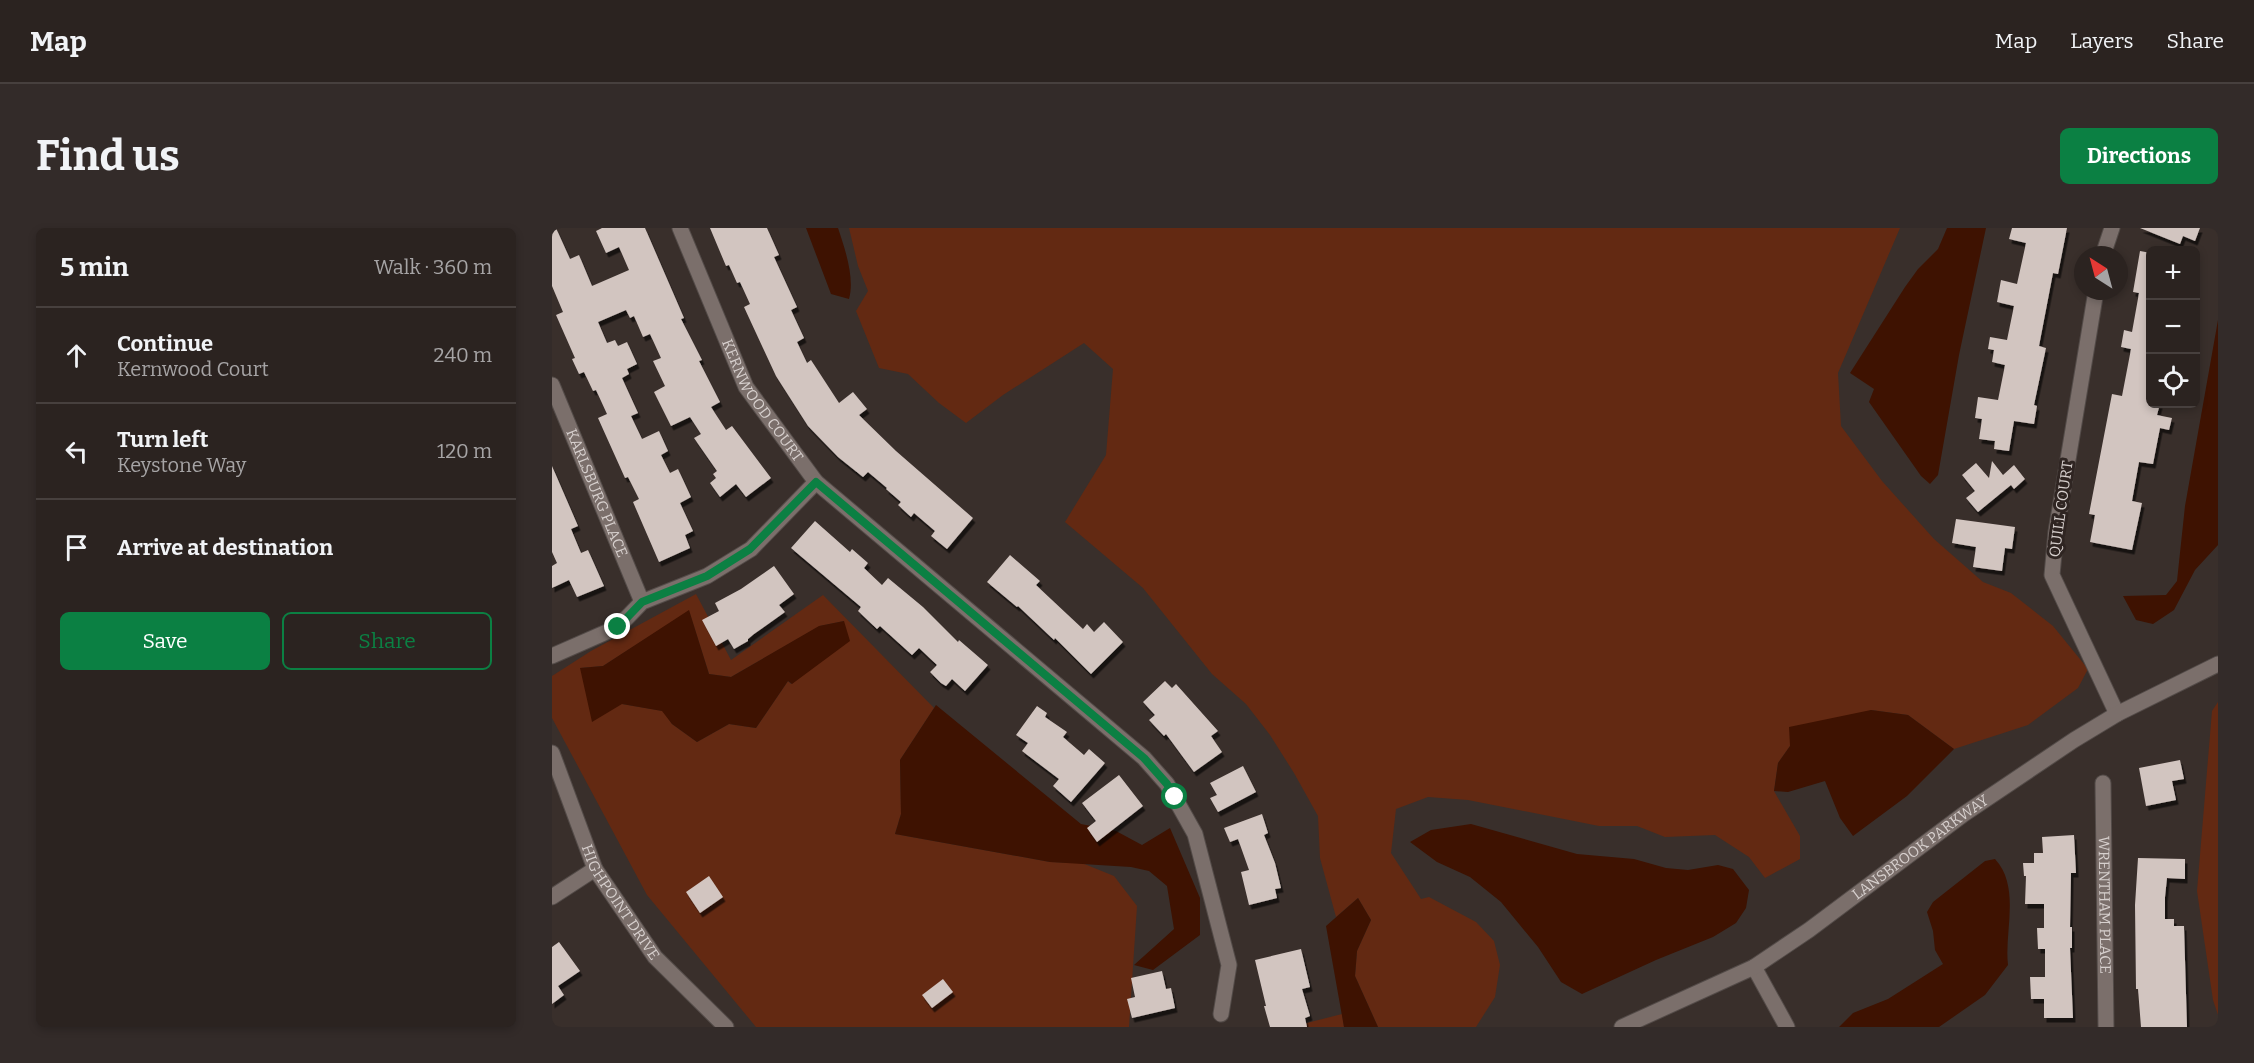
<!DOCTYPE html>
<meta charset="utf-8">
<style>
body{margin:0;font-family:Bitter,serif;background:#332b29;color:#f1f3f6}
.controls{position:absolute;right:18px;top:18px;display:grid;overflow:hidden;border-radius:9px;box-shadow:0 3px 9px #0003}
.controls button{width:54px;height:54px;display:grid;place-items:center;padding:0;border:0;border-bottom:2px solid #47403e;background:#2b2320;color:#f1f3f6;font:30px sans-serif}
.compass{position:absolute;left:1522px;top:18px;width:54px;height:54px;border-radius:50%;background:#2b2320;box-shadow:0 3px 9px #0003;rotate:324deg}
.stop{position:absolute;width:18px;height:18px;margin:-14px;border:4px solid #0b8043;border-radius:50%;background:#fff}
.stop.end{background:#0b8043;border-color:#fff;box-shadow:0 2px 6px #0008}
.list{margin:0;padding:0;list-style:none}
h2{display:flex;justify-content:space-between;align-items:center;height:78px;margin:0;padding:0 24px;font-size:26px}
h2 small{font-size:20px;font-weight:400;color:#a6a4a5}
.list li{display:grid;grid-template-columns:39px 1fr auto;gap:18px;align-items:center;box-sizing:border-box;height:96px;padding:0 24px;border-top:2px solid #47403e}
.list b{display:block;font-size:22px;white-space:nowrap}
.list p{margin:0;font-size:20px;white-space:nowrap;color:#a6a4a5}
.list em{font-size:20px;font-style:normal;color:#a6a4a5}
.actions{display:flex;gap:12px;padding:18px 24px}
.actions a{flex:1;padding:14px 0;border:2px solid #0b8043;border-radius:9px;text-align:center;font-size:21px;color:#0b8043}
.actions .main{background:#0b8043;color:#fff}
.icon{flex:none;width:33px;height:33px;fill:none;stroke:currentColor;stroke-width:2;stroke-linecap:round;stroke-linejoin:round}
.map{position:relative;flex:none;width:1666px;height:799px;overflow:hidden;border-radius:9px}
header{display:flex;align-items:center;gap:36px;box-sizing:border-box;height:84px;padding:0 30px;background:#2b2320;border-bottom:2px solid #47403e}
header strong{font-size:28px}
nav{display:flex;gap:33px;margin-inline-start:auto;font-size:21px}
.intro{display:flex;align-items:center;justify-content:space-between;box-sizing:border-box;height:144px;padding:0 36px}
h1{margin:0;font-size:42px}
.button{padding:15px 27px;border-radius:9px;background:#0b8043;color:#fff;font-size:21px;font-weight:700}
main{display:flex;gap:36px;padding:0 36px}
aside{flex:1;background:#2b2320;border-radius:9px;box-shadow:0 3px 9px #0003}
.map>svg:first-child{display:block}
</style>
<header>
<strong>Map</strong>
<nav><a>Map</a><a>Layers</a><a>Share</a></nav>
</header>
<div class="intro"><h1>Find us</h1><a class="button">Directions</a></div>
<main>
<aside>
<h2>5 min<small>Walk · 360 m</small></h2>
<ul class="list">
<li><svg class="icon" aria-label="ahead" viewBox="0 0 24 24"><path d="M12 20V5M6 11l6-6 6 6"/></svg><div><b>Continue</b><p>Kernwood Court</p></div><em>240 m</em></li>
<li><svg class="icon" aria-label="left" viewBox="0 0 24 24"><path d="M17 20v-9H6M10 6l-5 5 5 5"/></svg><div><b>Turn left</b><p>Keystone Way</p></div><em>120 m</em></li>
<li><svg class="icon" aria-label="arrive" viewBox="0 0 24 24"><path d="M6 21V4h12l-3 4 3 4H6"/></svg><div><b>Arrive at destination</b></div></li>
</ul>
<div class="actions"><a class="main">Save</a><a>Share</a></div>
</aside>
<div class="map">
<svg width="1666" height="799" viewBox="0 0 1666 799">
<defs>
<filter id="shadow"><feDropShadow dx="2.5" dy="4.5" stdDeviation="0" flood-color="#0009"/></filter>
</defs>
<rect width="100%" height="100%" fill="#392f2b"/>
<g fill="#632912" fill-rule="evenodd">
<polygon points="297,0 1348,0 1286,145 1289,198 1330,253 1382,311 1431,354 1459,365 1501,398 1536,441 1526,460 1476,497 1402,521 1356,487 1319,482 1238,518 1226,535 1222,563 1248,608 1248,631 1213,650 1197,629 1163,607 1113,609 1085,598 1047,598 916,572 876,569 844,581 839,625 869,671 877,669 924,694 942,713 948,737 943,769 924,799 826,799 803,748 805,723 819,692 806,670 784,689 768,630 766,588 742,545 718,507 694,476 660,446 591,360 513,294 554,227 561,141 532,115 451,167 414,195 387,175 356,146 327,140 304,83 316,63 306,38"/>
<path d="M 144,366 L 179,432 L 271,367 L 382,480 L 348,532 L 349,586 L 343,606 L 498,634 L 530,635 L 562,648 L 585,678 L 577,799 L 204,799 L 95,667 L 0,490 L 0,448 L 39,423 ZM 137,383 L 157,446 L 179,449 L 268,398 L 292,393 L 239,456 L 236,453 L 204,500 L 177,496 L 145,514 L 120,496 L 111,483 L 70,476 L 28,440 L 51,438 Z"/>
<polygon points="1666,474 1666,787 1661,772 1645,663 1660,483"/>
<polygon points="790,786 792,799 739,799"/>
</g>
<g fill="#3e1201">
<path d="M 254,0 L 286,0 C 293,21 303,50 297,71 L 279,66 Z"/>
<polygon points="1395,0 1434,0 1407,127 1386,247 1378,256 1369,248 1317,174 1322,161 1298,145 1353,59 1366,41 1386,21"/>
<polygon points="1666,92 1666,317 1643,342 1622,382 1601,396 1584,392 1571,368 1614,367 1625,353 1633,278"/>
<polygon points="137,382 157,446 179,449 267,398 292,393 298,413 240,456 236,453 204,500 177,496 145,514 120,496 110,483 70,476 40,494 28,440 51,438"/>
<polygon points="384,477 529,596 564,603 590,617 618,600 648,670 648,707 601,742 582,737 622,701 615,658 597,643 579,639 498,634 343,606 349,586 348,532"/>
<polygon points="1319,482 1356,487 1402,521 1355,568 1301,608 1288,590 1273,553 1236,564 1222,563 1226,535 1238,518 1237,499"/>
<polygon points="919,596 1025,626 1082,631 1114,640 1136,642 1166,637 1181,641 1197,662 1194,680 1184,695 1161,709 1104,732 1030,766 1009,754 986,719 949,674 918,649 885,634 858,614 879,602"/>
<path d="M 1443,631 C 1469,659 1452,704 1456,737 L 1433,767 L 1387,799 L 1287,799 L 1301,785 L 1336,771 L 1391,736 L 1383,722 L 1381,703 L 1375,684 L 1381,674 L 1433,633 Z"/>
<polygon points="806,670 819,692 805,723 803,748 826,799 792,799 774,698"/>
</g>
<g fill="#d2c5c0" filter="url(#shadow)">
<polygon points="0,0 4,0 18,31 27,27 40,58 77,42 67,19 54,25 44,3 50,0 93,0 132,90 129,91 150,132 147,133 168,174 159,179 174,202 180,198 219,250 194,269 184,256 168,269 158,255 164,250 161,246 165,243 142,210 149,206 138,189 119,198 102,164 113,158 101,133 109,130 98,106 91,109 82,88 78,90 74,82 46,94 55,115 63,112 66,118 75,114 85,136 75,141 77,146 70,150 86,185 79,188 90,211 107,203 116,223 109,227 118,245 126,241 139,269 128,275 141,303 133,307 138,320 107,334 81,274 87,271 76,249 73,250 46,190 55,186 44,162 41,163 32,144 27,146 20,131 23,130 4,87 11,84 0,58"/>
<polygon points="158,0 215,0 227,27 222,29 245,79 239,82 252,110 245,114 255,135 259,132 287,175 301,164 315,181 307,187 344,223 421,290 395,321 379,308 383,303 362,285 359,289 346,277 349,274 334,261 335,260 316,244 311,249 286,229 256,198 224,148 192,79 198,76 188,54 185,55 177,37 174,38"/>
<polygon points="1460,0 1515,0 1506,46 1501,45 1487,118 1494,120 1482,177 1485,178 1482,196 1462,193 1457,223 1442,221 1443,213 1427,211 1430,191 1423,190 1426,169 1446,172 1453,137 1440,134 1442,122 1436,121 1438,109 1455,112 1462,78 1445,74 1449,52 1465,56 1474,15 1457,11"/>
<polygon points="1588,0 1648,0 1643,13 1631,8 1628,16"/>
<polygon points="1588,23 1599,25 1599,176 1608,176 1605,187 1620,190 1617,202 1608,200 1601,236 1587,234 1580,273 1590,275 1580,322 1538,314 1543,287 1537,286 1560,166 1570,168 1579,121 1569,119 1572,102 1580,104 1587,65 1581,64"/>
<polygon points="1440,233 1451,247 1462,237 1473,251 1462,261 1459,257 1426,284 1414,270 1423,263 1410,247 1424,235 1437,250"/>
<polygon points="0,238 26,298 19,301 29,325 36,322 52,358 25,369 17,352 0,360 0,338 5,335 0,324"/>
<polygon points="1404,291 1463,299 1460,321 1453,320 1450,343 1421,339 1424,319 1400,315"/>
<polygon points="263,293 298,324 300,321 316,335 312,340 330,357 336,350 371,379 406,414 407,412 436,437 413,463 400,451 394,458 389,455 378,444 385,437 367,420 360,427 328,398 325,401 306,383 309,379 239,320"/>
<polygon points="458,327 488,353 484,357 531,401 535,396 542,404 552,394 571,414 539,446 503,410 502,412 466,378 465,379 435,354"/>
<polygon points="222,338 242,366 227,377 233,384 202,406 196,411 196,413 182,421 176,411 164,418 150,392 167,383 163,375 189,361"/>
<polygon points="613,453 620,460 624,456 666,503 659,508 670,524 642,544 614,506 612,508 597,492 603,487 591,474"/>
<polygon points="485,478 495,485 493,489 515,504 511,509 532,527 537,521 553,535 519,574 501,558 507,551 470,523 476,515 464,507"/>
<polygon points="1628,532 1632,551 1620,553 1624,572 1594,578 1587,540"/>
<polygon points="691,538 704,564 666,584 658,570 665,567 658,555"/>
<polygon points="567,547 591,578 545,614 535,600 544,593 530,575"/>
<polygon points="710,586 716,605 712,607 723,635 729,660 723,661 725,670 697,677 689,644 697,642 686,611 678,614 672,600"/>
<polygon points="1522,607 1524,645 1519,645 1518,699 1520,699 1520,720 1518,720 1521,790 1492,790 1492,771 1479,771 1478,749 1493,749 1493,721 1486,721 1485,700 1492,700 1492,676 1473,676 1474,648 1472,648 1471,635 1482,635 1482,625 1491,625 1490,609"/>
<polygon points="1586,630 1633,631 1633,651 1615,650 1613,669 1613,691 1622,691 1622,698 1632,698 1635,799 1589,799 1586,761 1584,761 1583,677"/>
<polygon points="157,648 171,669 148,685 134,664"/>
<polygon points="7,714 28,743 6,758 12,767 0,776 0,719"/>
<polygon points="749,721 758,759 750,761 758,788 753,790 755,799 718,799 712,778 714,778 703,732"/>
<polygon points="610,743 614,761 619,760 623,780 580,790 575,771 583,769 579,750"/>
<polygon points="391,751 401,764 380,780 370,767"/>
</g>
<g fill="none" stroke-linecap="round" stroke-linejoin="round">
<defs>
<g id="minor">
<path id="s1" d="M 128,0 L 194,159 L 264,254 L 592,530 L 615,556 L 643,606 L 677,737 L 669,786"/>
<polyline points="1551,27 1560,0"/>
<polyline points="1544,63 1504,304 1500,347 1565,486"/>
<path id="s2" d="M 0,157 L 90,374"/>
<polyline points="0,428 66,399 90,374 155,348 199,321 264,254"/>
<path id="s3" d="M 0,525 L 43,641 L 103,729 L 174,799"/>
<path id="s4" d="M 1551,555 L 1554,799"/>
<polyline points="0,669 43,641"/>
<polyline points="1202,739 1235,799"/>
<path id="s5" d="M 1070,799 L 1202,739 L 1257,702 L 1412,586 L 1522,512 L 1565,486 L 1666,436"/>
</g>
</defs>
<use href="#minor" stroke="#534b48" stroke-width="17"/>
<use href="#minor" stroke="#7b6f6b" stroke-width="15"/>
</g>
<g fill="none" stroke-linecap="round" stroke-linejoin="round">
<polyline stroke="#0b8043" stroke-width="8" points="66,399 90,374 155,348 198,321 264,254 592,530 615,556 623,569"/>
</g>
<g text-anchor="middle" stroke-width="6" stroke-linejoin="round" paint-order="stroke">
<g font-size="15" fill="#d7d0ce" stroke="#2f2522">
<text dy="5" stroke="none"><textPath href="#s1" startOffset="192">KERNWOOD COURT</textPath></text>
<text dy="5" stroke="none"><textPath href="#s2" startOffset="117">KARLSBURG PLACE</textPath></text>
<text transform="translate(1509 281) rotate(-82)" y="5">QUILL COURT</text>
<text dy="5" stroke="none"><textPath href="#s5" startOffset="350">LANSBROOK PARKWAY</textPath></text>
<text dy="5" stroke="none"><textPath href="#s3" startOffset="165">HIGHPOINT DRIVE</textPath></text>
<text dy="5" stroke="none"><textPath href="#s4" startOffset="122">WRENTHAM PLACE</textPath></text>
</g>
</g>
</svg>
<div class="controls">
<button>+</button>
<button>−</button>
<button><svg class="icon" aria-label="locate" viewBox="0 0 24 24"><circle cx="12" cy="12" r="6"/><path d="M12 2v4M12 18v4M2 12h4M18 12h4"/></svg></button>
</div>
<svg class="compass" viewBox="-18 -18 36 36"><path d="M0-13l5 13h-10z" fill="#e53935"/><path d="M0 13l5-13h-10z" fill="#a6a4a5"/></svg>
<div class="stop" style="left:623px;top:569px"></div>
<div class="stop end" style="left:66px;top:399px"></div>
</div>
</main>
